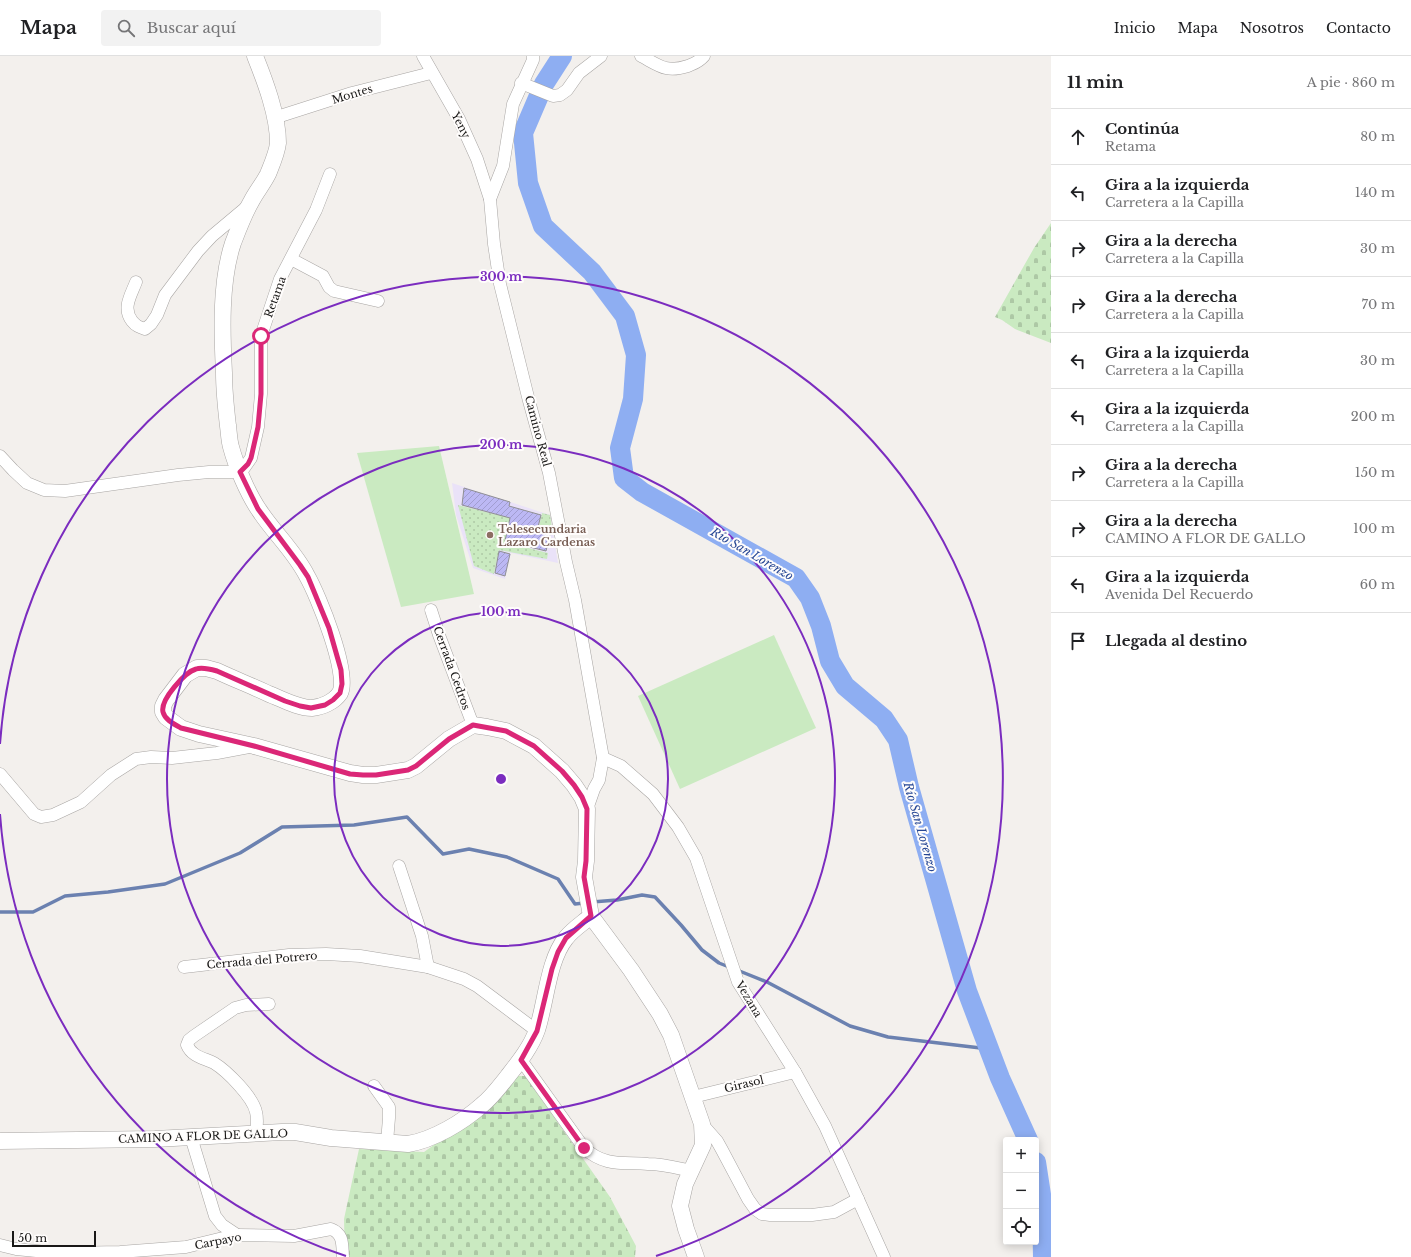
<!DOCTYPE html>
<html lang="es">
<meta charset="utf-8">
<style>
body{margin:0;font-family:"Libre Baskerville",serif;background:#f2f2f2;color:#202124}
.controls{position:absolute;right:12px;bottom:12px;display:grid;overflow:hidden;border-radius:4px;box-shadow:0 2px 10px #0003}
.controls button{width:36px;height:36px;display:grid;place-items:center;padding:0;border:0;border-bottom:1px solid #e0e0e0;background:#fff;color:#202124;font:20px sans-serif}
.scale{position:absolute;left:12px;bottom:10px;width:84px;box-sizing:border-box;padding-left:4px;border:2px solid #191817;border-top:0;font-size:11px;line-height:14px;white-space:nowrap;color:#191817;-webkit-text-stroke:3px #fffdfc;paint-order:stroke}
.stop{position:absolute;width:12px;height:12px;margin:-9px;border:3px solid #db2777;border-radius:50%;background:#fff}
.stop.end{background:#db2777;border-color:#fff;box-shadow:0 1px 4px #0008}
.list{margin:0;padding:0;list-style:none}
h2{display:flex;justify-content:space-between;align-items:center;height:52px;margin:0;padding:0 16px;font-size:17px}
h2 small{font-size:13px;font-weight:400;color:#757577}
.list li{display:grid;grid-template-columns:26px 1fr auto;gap:12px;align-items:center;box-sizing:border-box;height:56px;padding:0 16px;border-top:1px solid #e0e0e0}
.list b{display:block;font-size:15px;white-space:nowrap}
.list p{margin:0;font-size:13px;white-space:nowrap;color:#757577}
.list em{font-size:13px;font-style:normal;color:#757577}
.icon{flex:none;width:22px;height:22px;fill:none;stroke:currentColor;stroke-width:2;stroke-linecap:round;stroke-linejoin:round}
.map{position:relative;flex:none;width:1051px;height:1201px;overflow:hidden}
header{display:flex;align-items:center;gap:24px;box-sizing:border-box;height:56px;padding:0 20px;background:#fff;border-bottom:1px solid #e0e0e0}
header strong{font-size:19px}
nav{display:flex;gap:22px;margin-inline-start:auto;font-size:14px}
.search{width:280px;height:36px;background:#f2f2f2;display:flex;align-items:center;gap:10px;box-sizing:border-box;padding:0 14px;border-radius:4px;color:#757577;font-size:15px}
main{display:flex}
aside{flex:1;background:#fff}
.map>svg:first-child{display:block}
</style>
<header>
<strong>Mapa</strong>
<div class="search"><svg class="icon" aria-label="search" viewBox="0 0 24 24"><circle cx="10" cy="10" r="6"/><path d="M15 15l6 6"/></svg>Buscar aquí</div>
<nav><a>Inicio</a><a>Mapa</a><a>Nosotros</a><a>Contacto</a></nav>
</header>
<main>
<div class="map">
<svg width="1051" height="1201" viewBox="0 0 1051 1201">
<defs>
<pattern id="cemetery-stones" width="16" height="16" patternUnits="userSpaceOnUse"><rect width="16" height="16" fill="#caeac1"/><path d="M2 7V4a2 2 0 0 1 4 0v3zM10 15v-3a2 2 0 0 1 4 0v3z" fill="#adc8a5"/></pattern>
<pattern id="park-dots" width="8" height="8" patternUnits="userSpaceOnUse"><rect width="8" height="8" fill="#caeac1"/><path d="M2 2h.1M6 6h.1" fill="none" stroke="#adc8a5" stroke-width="1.8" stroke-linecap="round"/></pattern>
<pattern id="building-hatch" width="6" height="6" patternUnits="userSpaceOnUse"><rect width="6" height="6" fill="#bcb8f4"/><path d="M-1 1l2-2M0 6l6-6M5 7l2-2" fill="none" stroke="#a19dd0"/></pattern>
</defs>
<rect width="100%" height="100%" fill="#f3f0ed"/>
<polygon fill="#eae2f8" points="452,427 550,459 558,507 511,497 505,523 473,512 456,459"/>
<g fill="url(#cemetery-stones)">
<polygon points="1051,167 1051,287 1015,273 1002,264 995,261 1034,192"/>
<polygon points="515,1020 525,1020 610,1141 636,1190 635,1201 345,1201 344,1163 359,1093 424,1096 489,1050"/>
</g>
<g fill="url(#park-dots)">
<polygon points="458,449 498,459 500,452 511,455 505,486 548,497 547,503 499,494 494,518 474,510"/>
<polygon points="542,457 550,459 553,478 538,475"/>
</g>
<g fill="#caeac1">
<polygon points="439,390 474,538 401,551 357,397"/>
<polygon points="774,579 816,672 680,733 638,640"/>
</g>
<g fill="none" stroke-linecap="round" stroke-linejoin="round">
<g stroke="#6b81b0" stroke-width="3.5">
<polyline points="592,846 617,844 642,839 655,841 681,869 702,894 719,907 729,911"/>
<polyline points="0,856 33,856 65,840 108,836 165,828 240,797 282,771 354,769 407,761 443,798 469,793 507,801 558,823 575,848 584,847"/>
<polyline points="737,914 767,926 850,970 888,981 989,993"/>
</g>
<g stroke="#8eaef2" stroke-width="20">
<polyline points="562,0 544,28 523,77 528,127 543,170 592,216 625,260 636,299 633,343 620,392 624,422 642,436 796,522 810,542 821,570 830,605 845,630 884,663 898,684 909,731 967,935 1000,1022 1028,1084"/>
<polyline points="1036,1106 1042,1145 1043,1201"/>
</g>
</g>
<g fill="url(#building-hatch)" stroke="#8f8f92">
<polygon points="464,432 510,446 509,450 541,459 537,475 550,478 546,495 505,485 510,462 462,449"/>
<polygon points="499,495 510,498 505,520 495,517"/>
</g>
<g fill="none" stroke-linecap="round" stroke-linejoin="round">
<defs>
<g id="street">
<polyline points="423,0 459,63 477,103 490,143"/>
<polyline points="533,0 533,4 513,48 503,110 490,143 494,188 500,228 529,345 549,417 566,506 575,544 603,702 599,724 594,733 587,753"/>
<path d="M 641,0 C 660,10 666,17 688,10 C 695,7 699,6 704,0"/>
<polyline points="521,27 553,40 560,39 567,34 579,17 601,0"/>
<polyline points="274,62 352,37 431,17"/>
<polyline points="291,203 323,220 329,231 334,235 378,245"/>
<path d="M 136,226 C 131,239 122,252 132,265 C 136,270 139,271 145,273 L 151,268 L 157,259 L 165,239 L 198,195 L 212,180 L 249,149"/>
<polyline points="0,400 13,414 27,427 44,434 65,435 178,419 209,416 240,416 244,412 251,402 258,371 261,338 261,280 280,223 316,154 330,118"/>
<polyline points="431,554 439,579 473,669"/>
<polyline points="603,702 621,710 653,738 678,771 696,802 738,926 795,1016 825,1070 884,1201"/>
<polyline points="0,718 34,758 41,761 53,759 81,746 111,719 136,703 151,701 172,702 217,697 249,691"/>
<polyline points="399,810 422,880 428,911"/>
<polyline points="184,911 289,899 326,898 360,900 428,911 464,923 477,930 537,975"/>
<path d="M 521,1004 L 584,1092 C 605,1111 623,1106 648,1108 C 663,1108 677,1112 691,1115"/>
<polyline points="374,1030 389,1051 389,1062 387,1086"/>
<polyline points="693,1041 795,1016"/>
<polyline points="702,1068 717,1085 722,1094 748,1143 755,1153 762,1158 770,1159 812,1159 834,1156 858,1143"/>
<path d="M 256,1078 C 257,1070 258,1063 256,1056 C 253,1041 227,1015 214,1007 C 204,1002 192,1001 187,989 L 189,984 L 194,980 L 235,952 L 246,949 L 269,948"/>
<polyline points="191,1081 215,1160 222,1169 237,1179"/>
<path d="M 0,1189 L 16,1193 L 46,1196 L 66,1197 L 120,1196 L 186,1191 L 223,1182 L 237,1179 L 294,1180 L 331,1173 C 344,1178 342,1189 343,1201"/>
</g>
<g id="secondary">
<path d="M 255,0 C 265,25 278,59 278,87 C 277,97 272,108 268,118 C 263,128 256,136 251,146 C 244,158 238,174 233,187 C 220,226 222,277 224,317 C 224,335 226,353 228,370 C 229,377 229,384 231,391 C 236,410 248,438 259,454 C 274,477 295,496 307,520 C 318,539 350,618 340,637 C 334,646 322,651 312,652 C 298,652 282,643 269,638 C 252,630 234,623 217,615 L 206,612 L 197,612 L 185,619 L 166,644 L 163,650 L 163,656 L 166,661 L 181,672 L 199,678 L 254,690 L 350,717 L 363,719 L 376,719 L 408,714 L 416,710 L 449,683 L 473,669 L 487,671 L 506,675 L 534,690 L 562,715 L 574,729 L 582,741 L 587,753 L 586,805 L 584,821 L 591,860 L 631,914 L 660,958 L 671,979 L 702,1068 L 703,1089 L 685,1128 L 680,1150 L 686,1173 L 696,1201"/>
<path d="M 0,1085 L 155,1083 L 282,1076 L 295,1076 L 331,1082 L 408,1088 C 433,1084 463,1066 482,1049 C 492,1041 500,1030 508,1020 C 519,1006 531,991 537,974 C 546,947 548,904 566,882 C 573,873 583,867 591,860"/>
</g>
</defs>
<use href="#street" stroke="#a8a5a3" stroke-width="13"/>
<use href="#secondary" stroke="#a8a5a3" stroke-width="17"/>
<use href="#street" stroke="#fff" stroke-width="12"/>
<use href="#secondary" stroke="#fff" stroke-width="16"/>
</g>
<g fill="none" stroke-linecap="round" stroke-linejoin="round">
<path stroke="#db2777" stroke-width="5" d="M 261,280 L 261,338 L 258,371 L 251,402 L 248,408 L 240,416 L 258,453 L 300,509 L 308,521 L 329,572 L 341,614 L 342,628 L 340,637 L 333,644 L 325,649 L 311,652 L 300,650 L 285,645 L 217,615 C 210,613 202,611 196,613 C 185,616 160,644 163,656 C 165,664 174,668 181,672 L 254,690 L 350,718 L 363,719 L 376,719 L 408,714 L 416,710 L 449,683 L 473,669 L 506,675 L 534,690 L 562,715 L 574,729 L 582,741 L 587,753 L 586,805 L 584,821 L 591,860 L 566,882 L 558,896 L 552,913 L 537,975 L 521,1004 L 584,1092"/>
</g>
<g fill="none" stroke="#7b2cbf" stroke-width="2">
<circle cx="501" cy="723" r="167"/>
<circle cx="501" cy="723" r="334"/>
<path d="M346 1200A502 502 0 0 1 0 758M0 688A502 502 0 1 1 656 1200"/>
</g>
<circle fill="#8d6e63" stroke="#fffdfc" stroke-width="1.5" cx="490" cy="479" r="4"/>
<g text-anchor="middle" stroke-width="4" stroke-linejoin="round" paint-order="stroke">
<g font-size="11" fill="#191817" stroke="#fffdfc">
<text transform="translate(352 38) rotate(-17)" y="4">Montes</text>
<text transform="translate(461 69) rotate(63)" y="4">Yeny</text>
<text transform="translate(275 241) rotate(-70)" y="4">Retama</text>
<text transform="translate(538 375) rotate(75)" y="4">Camino Real</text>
<text transform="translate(452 612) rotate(70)" y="4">Cerrada Cedros</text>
<text transform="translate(262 904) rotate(-5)" y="4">Cerrada del Potrero</text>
<text transform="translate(749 943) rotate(59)" y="4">Vezana</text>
<text transform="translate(744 1028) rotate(-13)" y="4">Girasol</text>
<text transform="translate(203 1080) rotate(-2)" y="4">CAMINO A FLOR DE GALLO</text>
<text transform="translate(218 1185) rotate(-11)" y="4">Carpayo</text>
</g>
<g font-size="11" font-weight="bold" fill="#785e54" stroke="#fffdfc" text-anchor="start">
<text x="498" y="477">Telesecundaria<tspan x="498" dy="13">Lazaro Cardenas</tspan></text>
</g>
<g font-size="12" font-style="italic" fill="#264694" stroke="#fffdfc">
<text transform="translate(752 498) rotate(30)" y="4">Río San Lorenzo</text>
<text transform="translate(920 771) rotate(74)" y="4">Río San Lorenzo</text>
</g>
</g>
<circle cx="501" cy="723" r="6" fill="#7b2cbf" stroke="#fffdfc" stroke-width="2"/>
<g font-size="12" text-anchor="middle" font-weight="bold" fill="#7b2cbf" stroke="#fffdfc" stroke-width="4" stroke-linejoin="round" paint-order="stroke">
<text x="501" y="225">300 m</text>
<text x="501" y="393">200 m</text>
<text x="501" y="560">100 m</text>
</g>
</svg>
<div class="controls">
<button>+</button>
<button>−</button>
<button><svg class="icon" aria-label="locate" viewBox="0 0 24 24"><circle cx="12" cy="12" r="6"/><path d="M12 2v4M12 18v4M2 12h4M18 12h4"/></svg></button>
</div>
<div class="scale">50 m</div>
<div class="stop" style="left:261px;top:280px"></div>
<div class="stop end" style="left:584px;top:1092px"></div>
</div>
<aside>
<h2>11 min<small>A pie · 860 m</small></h2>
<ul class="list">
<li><svg class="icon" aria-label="ahead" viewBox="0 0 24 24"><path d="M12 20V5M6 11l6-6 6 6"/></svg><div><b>Continúa</b><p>Retama</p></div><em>80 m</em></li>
<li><svg class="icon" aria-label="left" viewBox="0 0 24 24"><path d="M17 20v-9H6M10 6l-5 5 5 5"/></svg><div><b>Gira a la izquierda</b><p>Carretera a la Capilla</p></div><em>140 m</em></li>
<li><svg class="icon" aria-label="right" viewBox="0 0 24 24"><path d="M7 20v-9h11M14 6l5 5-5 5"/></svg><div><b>Gira a la derecha</b><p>Carretera a la Capilla</p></div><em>30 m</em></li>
<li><svg class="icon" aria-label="right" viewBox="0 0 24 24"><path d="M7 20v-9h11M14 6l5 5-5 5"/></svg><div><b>Gira a la derecha</b><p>Carretera a la Capilla</p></div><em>70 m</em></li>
<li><svg class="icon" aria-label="left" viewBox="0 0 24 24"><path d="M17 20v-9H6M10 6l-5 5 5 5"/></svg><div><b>Gira a la izquierda</b><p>Carretera a la Capilla</p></div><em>30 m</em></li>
<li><svg class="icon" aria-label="left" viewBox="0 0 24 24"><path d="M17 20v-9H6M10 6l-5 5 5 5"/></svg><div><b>Gira a la izquierda</b><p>Carretera a la Capilla</p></div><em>200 m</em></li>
<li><svg class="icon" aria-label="right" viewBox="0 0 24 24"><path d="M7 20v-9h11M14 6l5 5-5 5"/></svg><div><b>Gira a la derecha</b><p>Carretera a la Capilla</p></div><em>150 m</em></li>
<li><svg class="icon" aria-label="right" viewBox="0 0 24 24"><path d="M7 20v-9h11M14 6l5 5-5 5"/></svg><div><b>Gira a la derecha</b><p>CAMINO A FLOR DE GALLO</p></div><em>100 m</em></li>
<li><svg class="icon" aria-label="left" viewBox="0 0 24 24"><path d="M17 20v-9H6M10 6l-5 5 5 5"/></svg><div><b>Gira a la izquierda</b><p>Avenida Del Recuerdo</p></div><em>60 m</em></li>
<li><svg class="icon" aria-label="arrive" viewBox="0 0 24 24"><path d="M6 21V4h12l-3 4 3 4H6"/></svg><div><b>Llegada al destino</b></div></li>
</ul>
</aside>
</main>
